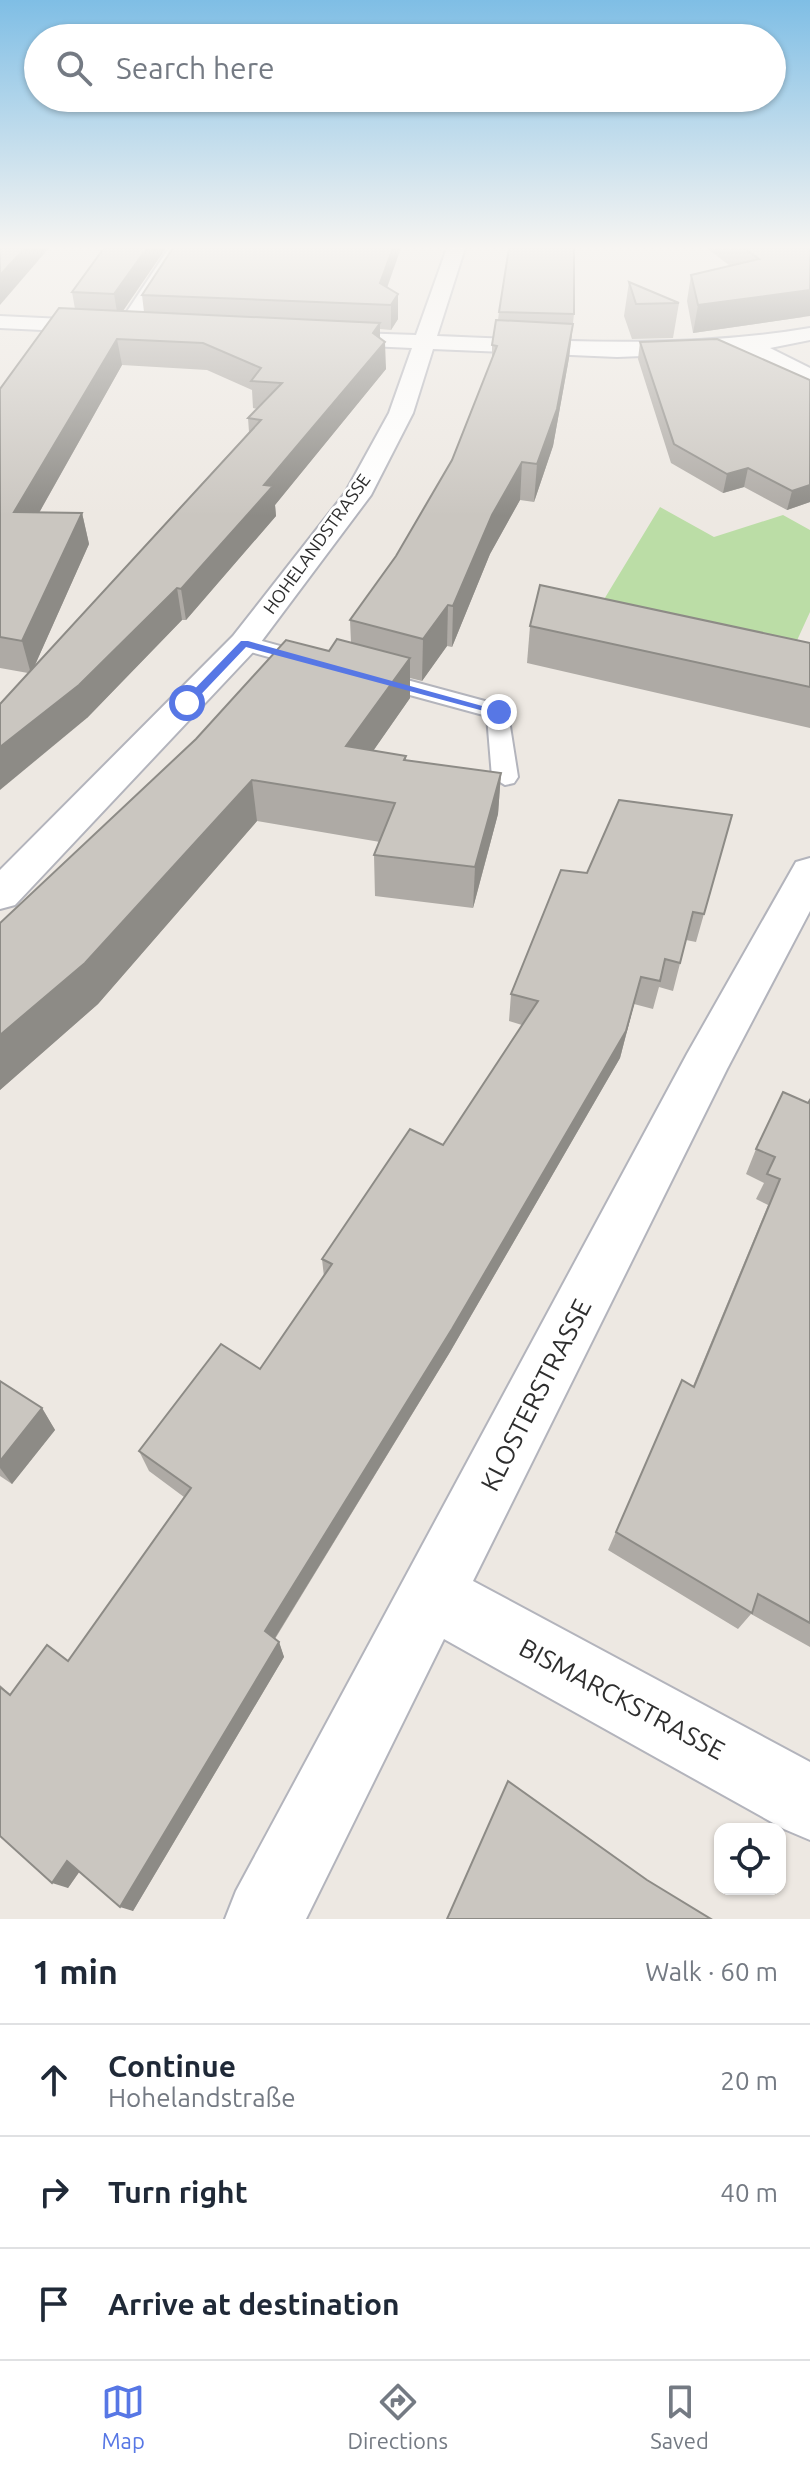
<!DOCTYPE html>
<meta charset="utf-8">
<style>
body{margin:0;font-family:Ubuntu,sans-serif;background:#f6f6f7;color:#1f2937}
.controls{position:absolute;right:24px;bottom:24px;display:grid;overflow:hidden;border-radius:16px;box-shadow:0 2px 6px #0004}
.controls button{width:72px;height:72px;display:grid;place-items:center;padding:0;border:0;border-bottom:2px solid #e0e1e3;background:#fff;color:#1f2937;font:40px sans-serif}
.stop{position:absolute;width:24px;height:24px;margin:-18px;border:6px solid #5777e5;border-radius:50%;background:#fff}
.stop.end{background:#5777e5;border-color:#fff;box-shadow:0 2px 8px #0008}
.list{margin:0;padding:0;list-style:none}
h2{display:flex;justify-content:space-between;align-items:center;height:104px;margin:0;padding:0 32px;font-size:34px}
h2 small{font-size:26px;font-weight:400;color:#747a83}
.list li{display:grid;grid-template-columns:52px 1fr auto;gap:24px;align-items:center;box-sizing:border-box;height:112px;padding:0 32px;border-top:2px solid #e0e1e3}
.list b{display:block;font-size:30px;white-space:nowrap}
.list p{margin:0;font-size:26px;white-space:nowrap;color:#747a83}
.list em{font-size:26px;font-style:normal;color:#747a83}
.icon{flex:none;width:44px;height:44px;fill:none;stroke:currentColor;stroke-width:2;stroke-linecap:round;stroke-linejoin:round}
.map{position:relative;flex:none;width:810px;height:1919px;overflow:hidden}
.search{position:absolute;background:#fff;box-shadow:0 2px 6px #0004;left:24px;right:24px;top:24px;height:88px;display:flex;align-items:center;gap:20px;box-sizing:border-box;padding:0 28px;border-radius:44px;color:#747a83;font-size:30px}
.sheet{height:440px;background:#fff}
nav{display:flex;justify-content:space-around;align-items:center;box-sizing:border-box;height:112px;border-top:2px solid #e0e1e3;background:#fff;font-size:22px;color:#747a83}
nav a{display:grid;justify-items:center;gap:4px}
nav .on{color:#5777e5}
.map>svg:first-child{display:block}
</style>
<div class="map">
<svg width="810" height="1919" viewBox="0 0 810 1919">
<rect width="100%" height="100%" fill="#ede8e2"/>
<polygon fill="#bbdda6" points="660,507 714,537 783,515 810,530 810,612 794,647 600,606"/>
<g fill="none" stroke-linecap="round" stroke-linejoin="round">
<defs>
<g id="service">
<polygon points="244,636 320,657 323,662 312,669 236,648 233,643 236,638"/>
<polygon points="370,670 507,707 518,777 514,783 505,785 492,777 487,716 362,682 359,677 362,672"/>
</g>
<g id="minor">
<polygon points="169,248 187,248 133,332 119,332 116,328"/>
<path d="M 447,248 L 465,248 L 437,336 C 562,341 686,349 810,328 L 810,340 L 770,348 L 810,368 L 810,384 L 744,352 L 617,357 L 433,349 L 413,413 L 371,495 L 255,650 L 15,905 L 0,909 L 0,870 L 233,636 L 345,493 L 389,413 L 412,348 L 326,344 L 315,338 L 326,332 L 416,335 Z"/>
<polygon points="0,316 105,321 115,327 105,333 0,328"/>
<polygon points="810,858 810,911 727,1069 473,1581 810,1762 810,1840 784,1829 444,1639 306,1919 225,1919 236,1891 687,1054 796,862"/>
</g>
</defs>
<use href="#service" stroke="#b3b4bc" stroke-width="4"/>
<use href="#minor" stroke="#b3b4bc" stroke-width="4"/>
<use href="#service" fill="#fff" fill-rule="evenodd"/>
<use href="#minor" fill="#fff" fill-rule="evenodd"/>
</g>
<g fill="#aeaaa5" fill-rule="evenodd">
<path d="M 104,248 L 166,248 L 123,311 L 144,312 L 142,295 L 387,288 L 398,319 L 391,330 L 380,329 L 380,338 L 386,369 L 275,505 L 276,516 L 186,620 L 182,620 L 87,718 L 28,673 L 0,668 L 0,389 L 75,309 L 72,292 ZM 122,365 L 207,370 L 252,390 L 253,408 L 257,409 L 248,418 L 249,432 L 34,667 L 89,544 L 82,513 L 39,513 Z"/>
<polygon points="707,248 810,248 803,317 693,333 687,301 691,275 730,266"/>
<polygon points="629,282 679,303 673,338 632,339 624,316"/>
<polygon points="499,312 574,314 569,358 553,446 534,502 520,500 490,554 452,647 447,646 422,681 410,678 410,698 373,751 406,756 406,760 501,773 498,814 473,908 375,896 374,855 380,842 257,821 98,1004 0,1090 0,923 329,651 351,643 350,620 396,556 452,460 492,359 492,345 498,320"/>
<polygon points="640,342 810,380 810,502 787,510 744,487 723,493 671,463 638,359"/>
<polygon points="530,626 810,643 810,728 527,663"/>
<polygon points="732,815 696,942 686,940 673,991 659,987 653,1009 634,1004 620,1058 450,1352 275,1639 279,1642 284,1657 133,1911 79,1872 68,1888 0,1836 0,1685 11,1695 68,1661 184,1497 149,1471 139,1451 260,1369 324,1277 322,1259 443,1145 522,1025 509,1021 511,994 587,873"/>
<polygon points="810,1098 810,1647 751,1614 738,1629 608,1550 682,1380 693,1386 768,1205 756,1199 764,1183 746,1174 756,1149 808,1103"/>
<polygon points="0,1381 42,1408 55,1430 12,1484 0,1476"/>
</g>
<g fill="#8d8b86">
<polygon points="25,248 49,248 0,305 0,275"/>
<polygon points="147,248 166,248 118,318 114,294"/>
<polygon points="393,248 401,248 381,305 380,283"/>
<polygon points="810,290 810,316 693,333 698,305"/>
<polygon points="398,294 398,319 391,330 391,305"/>
<polygon points="380,323 380,348 385,342 386,369 275,505 276,516 186,620 181,589 264,485"/>
<polygon points="573,324 569,358 553,446 534,502 537,464"/>
<polygon points="117,339 122,365 22,543 14,512"/>
<polygon points="522,462 520,500 490,554 452,647 453,606 492,515"/>
<polygon points="748,468 744,487 723,493 727,474"/>
<polygon points="810,485 810,502 787,510 792,491"/>
<polygon points="82,513 89,544 31,674 22,641"/>
<polygon points="177,588 182,620 87,718 0,790 0,747"/>
<polygon points="448,605 447,646 422,681 423,639"/>
<polygon points="410,658 410,698 348,787 346,746"/>
<polygon points="501,773 498,814 473,908 475,867"/>
<polygon points="252,780 257,821 98,1004 0,1090 0,1035"/>
<polygon points="641,977 620,1058 450,1352 270,1646 265,1631"/>
<polygon points="42,1408 55,1430 12,1484 0,1468 0,1461"/>
<polygon points="279,1642 284,1657 133,1911 120,1907"/>
<polygon points="67,1861 82,1868 68,1888 52,1883"/>
</g>
<g fill="#cac6c0" stroke="#8d8b86" stroke-width="2">
<polygon points="0,248 25,248 0,275"/>
<polygon points="104,248 147,248 114,294 72,292"/>
<polygon points="173,248 393,248 380,283 398,294 391,305 142,295"/>
<polygon points="509,248 574,248 574,314 499,312"/>
<polygon points="744,248 810,248 810,290 698,305 691,275 759,259"/>
<polygon points="629,282 679,303 636,304"/>
<polygon points="59,308 380,323 373,333 385,342 264,485 273,486 181,589 177,588 79,685 0,747 0,704 261,420 248,418 282,383 251,381 261,368 203,343 117,339 14,512 82,513 22,641 0,637 0,389"/>
<polygon points="496,320 573,324 557,409 537,464 522,462 492,515 453,606 448,605 423,639 350,620 396,556 452,460 497,346 492,345"/>
<polygon points="717,339 810,380 810,485 792,491 748,468 727,474 674,444 640,342"/>
<polygon points="540,585 810,643 810,687 530,626"/>
<polygon points="337,639 410,658 346,746 406,756 404,760 501,773 475,867 374,855 395,803 252,780 85,963 0,1035 0,923 196,739 286,640 329,651"/>
<polygon points="619,800 732,815 704,914 693,912 680,963 665,959 660,981 641,977 626,1031 452,1329 265,1631 279,1642 120,1907 67,1861 52,1883 0,1836 0,1687 10,1695 47,1645 68,1661 191,1488 139,1451 221,1344 260,1369 332,1264 322,1259 410,1129 443,1145 538,1001 511,994 561,870 587,873"/>
<polygon points="783,1092 808,1103 810,1100 810,1623 758,1594 752,1613 616,1532 682,1380 694,1387 780,1179 767,1174 775,1157 756,1149"/>
<polygon points="0,1381 42,1408 0,1461"/>
<polygon points="508,1781 647,1880 711,1919 447,1919"/>
</g>
<linearGradient id="sky" x2="0" y2="1"><stop stop-color="#7fbee5"/><stop offset="0.48" stop-color="#f7f5f2"/><stop offset="1" stop-color="#f7f5f2" stop-opacity="0"/></linearGradient>
<rect width="810" height="516" fill="url(#sky)"/>
<polygon fill="#5777e5" points="241,641 248,641 504,712 495,714 246,647 190,706 183,706 183,701"/>
<g text-anchor="middle" stroke-width="6" stroke-linejoin="round" paint-order="stroke">
<g font-size="18" fill="#2e2e2e" stroke="#fff">
<text transform="translate(317 544) rotate(-54)" y="6">HOHELANDSTRASSE</text>
</g>
<g font-size="26" fill="#2e2e2e" stroke="#fff">
<text transform="translate(536 1395) rotate(-63)" y="9">KLOSTERSTRASSE</text>
<text transform="translate(622 1699) rotate(28)" y="9">BISMARCKSTRASSE</text>
</g>
</g>
</svg>
<div class="controls">
<button><svg class="icon" aria-label="locate" viewBox="0 0 24 24"><circle cx="12" cy="12" r="6"/><path d="M12 2v4M12 18v4M2 12h4M18 12h4"/></svg></button>
</div>
<div class="stop" style="left:187px;top:703px"></div>
<div class="stop end" style="left:499px;top:712px"></div>
<div class="search"><svg class="icon" aria-label="search" viewBox="0 0 24 24"><circle cx="10" cy="10" r="6"/><path d="M15 15l6 6"/></svg>Search here</div>
</div>
<section class="sheet">
<h2>1 min<small>Walk · 60 m</small></h2>
<ul class="list">
<li><svg class="icon" aria-label="ahead" viewBox="0 0 24 24"><path d="M12 20V5M6 11l6-6 6 6"/></svg><div><b>Continue</b><p>Hohelandstraße</p></div><em>20 m</em></li>
<li><svg class="icon" aria-label="right" viewBox="0 0 24 24"><path d="M7 20v-9h11M14 6l5 5-5 5"/></svg><div><b>Turn right</b></div><em>40 m</em></li>
<li><svg class="icon" aria-label="arrive" viewBox="0 0 24 24"><path d="M6 21V4h12l-3 4 3 4H6"/></svg><div><b>Arrive at destination</b></div></li>
</ul>
</section>
<nav>
<a class="on"><svg class="icon" aria-label="map" viewBox="0 0 24 24"><path d="M3 6l6-2 6 2 6-2v14l-6 2-6-2-6 2zM9 4v14M15 6v14"/></svg>Map</a>
<a><svg class="icon" aria-label="directions" viewBox="0 0 24 24"><path d="M12 3l9 9-9 9-9-9zM9 14v-3h6M13 9l2 2-2 2"/></svg>Directions</a>
<a><svg class="icon" aria-label="saved" viewBox="0 0 24 24"><path d="M7 4h10v16l-5-4-5 4z"/></svg>Saved</a>
</nav>
